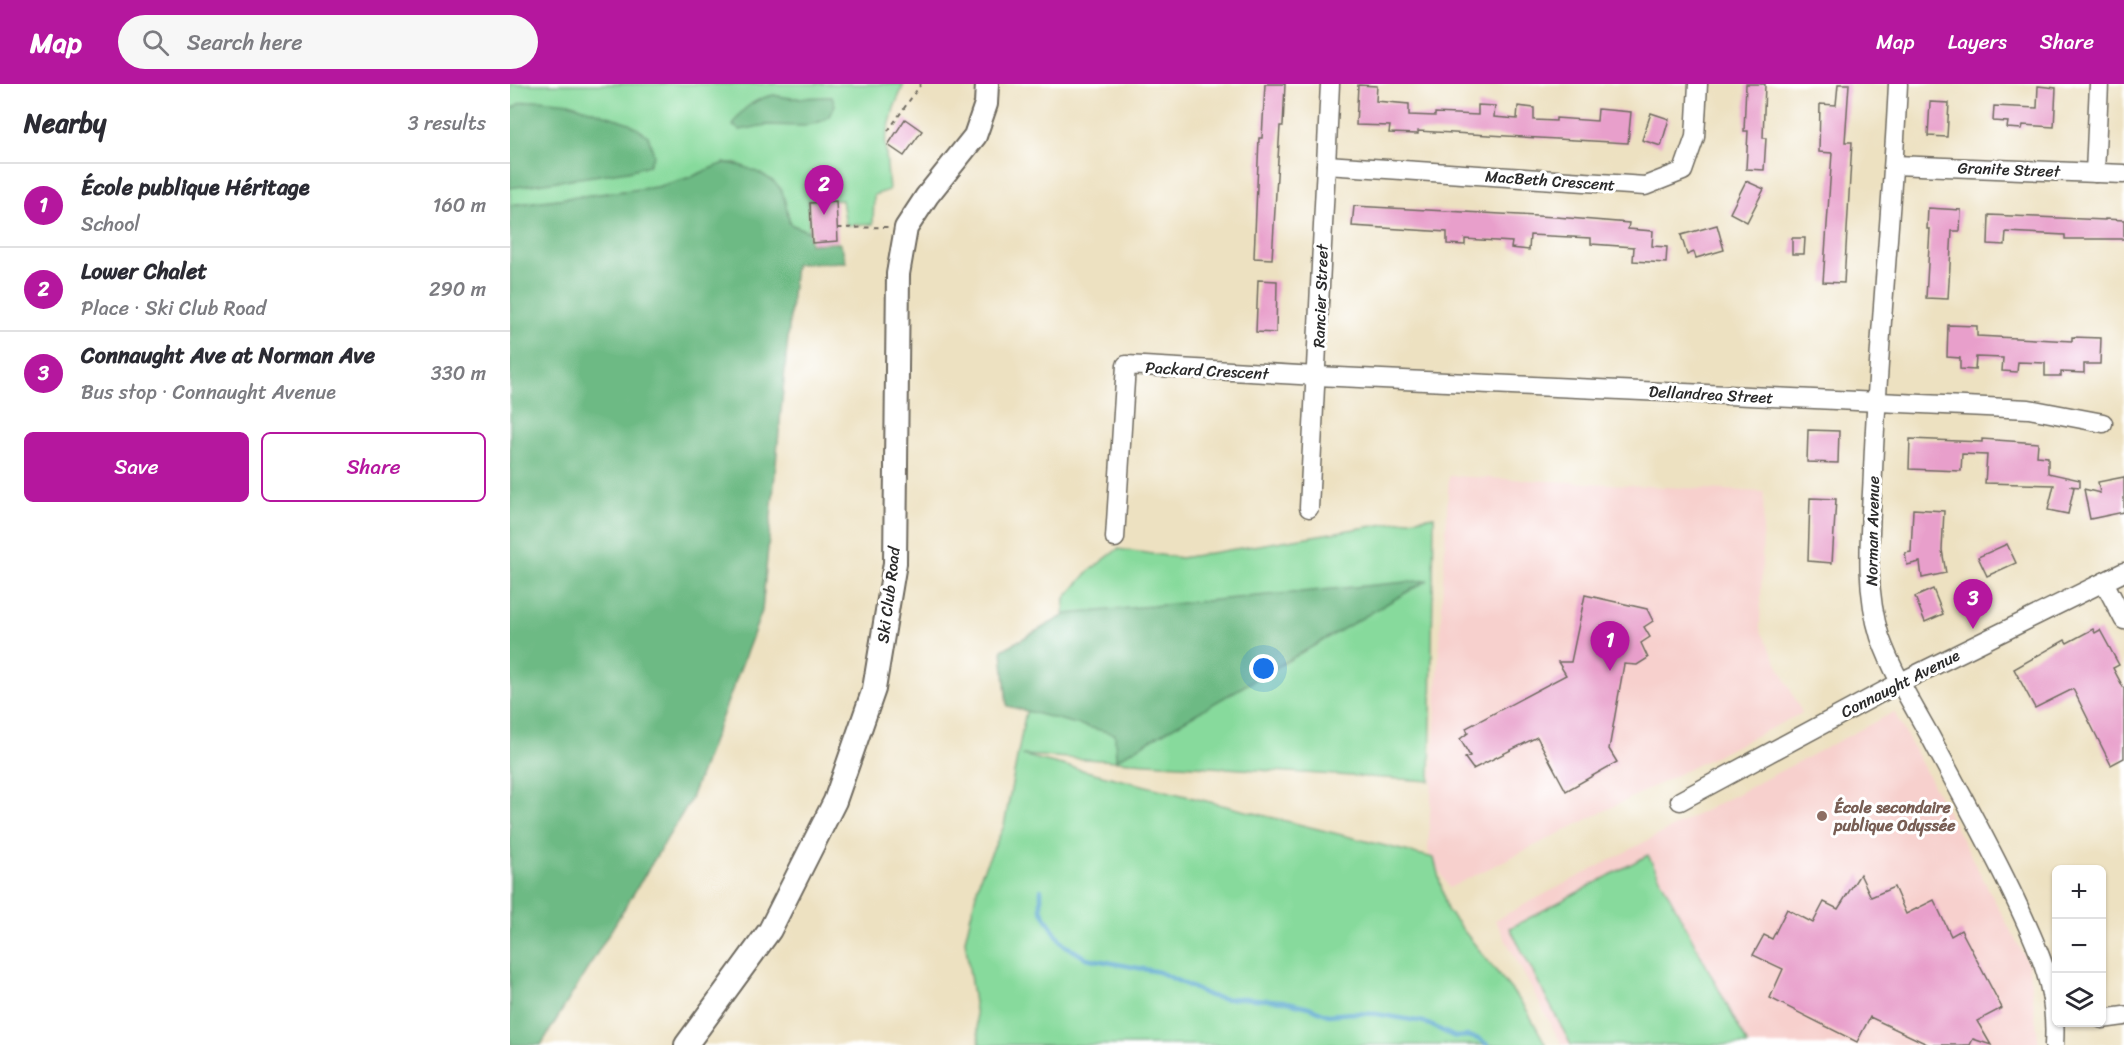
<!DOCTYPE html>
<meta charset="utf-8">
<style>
body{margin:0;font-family:Sriracha,sans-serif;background:#f7f7f7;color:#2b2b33}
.controls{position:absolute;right:18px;bottom:18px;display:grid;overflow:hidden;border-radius:9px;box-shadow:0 2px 4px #0004}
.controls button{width:54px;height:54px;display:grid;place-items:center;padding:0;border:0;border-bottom:2px solid #e1e1e2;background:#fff;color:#2b2b33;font:30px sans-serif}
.you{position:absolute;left:754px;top:585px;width:21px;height:21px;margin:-15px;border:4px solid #fff;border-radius:50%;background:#1a73e8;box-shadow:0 0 0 9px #1a73e833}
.badge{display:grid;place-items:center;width:39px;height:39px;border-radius:50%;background:#b5179e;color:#fff;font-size:20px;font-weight:700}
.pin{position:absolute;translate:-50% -50px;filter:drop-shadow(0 2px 3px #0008)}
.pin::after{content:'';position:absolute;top:32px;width:21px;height:18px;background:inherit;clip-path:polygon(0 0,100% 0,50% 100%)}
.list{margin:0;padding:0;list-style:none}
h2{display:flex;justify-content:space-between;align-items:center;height:78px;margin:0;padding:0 24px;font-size:26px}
h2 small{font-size:20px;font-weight:400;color:#7c7c81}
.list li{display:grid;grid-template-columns:39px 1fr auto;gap:18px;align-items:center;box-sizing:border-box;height:84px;padding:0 24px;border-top:2px solid #e1e1e2}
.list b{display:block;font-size:22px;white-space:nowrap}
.list p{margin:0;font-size:20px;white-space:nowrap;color:#7c7c81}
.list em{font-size:20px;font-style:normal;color:#7c7c81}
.actions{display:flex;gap:12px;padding:18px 24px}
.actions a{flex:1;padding:14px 0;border:2px solid #b5179e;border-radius:9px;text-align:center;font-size:21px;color:#b5179e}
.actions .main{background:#b5179e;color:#fff}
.icon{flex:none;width:33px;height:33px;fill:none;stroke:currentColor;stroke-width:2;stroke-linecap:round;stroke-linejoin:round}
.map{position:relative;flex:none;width:1614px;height:961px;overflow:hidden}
header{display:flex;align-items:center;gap:36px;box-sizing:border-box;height:84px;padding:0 30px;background:#b5179e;color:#fff}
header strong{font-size:28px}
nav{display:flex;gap:33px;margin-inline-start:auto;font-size:21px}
.search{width:420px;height:54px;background:#f7f7f7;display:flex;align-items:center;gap:15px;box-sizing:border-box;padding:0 21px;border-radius:33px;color:#7c7c81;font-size:22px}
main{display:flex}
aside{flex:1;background:#fff}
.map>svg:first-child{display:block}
</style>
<header>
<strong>Map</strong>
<div class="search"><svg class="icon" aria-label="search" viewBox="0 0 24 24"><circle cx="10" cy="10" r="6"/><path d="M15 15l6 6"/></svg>Search here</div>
<nav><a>Map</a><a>Layers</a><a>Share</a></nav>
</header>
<main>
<aside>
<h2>Nearby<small>3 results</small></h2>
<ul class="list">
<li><span class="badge">1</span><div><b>École publique Héritage</b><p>School</p></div><em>160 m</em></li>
<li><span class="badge">2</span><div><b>Lower Chalet</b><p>Place · Ski Club Road</p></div><em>290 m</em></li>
<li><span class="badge">3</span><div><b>Connaught Ave at Norman Ave</b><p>Bus stop · Connaught Avenue</p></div><em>330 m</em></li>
</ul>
<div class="actions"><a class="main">Save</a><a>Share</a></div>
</aside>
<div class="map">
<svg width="1614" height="961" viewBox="0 0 1614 961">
<rect width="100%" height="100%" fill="#fff"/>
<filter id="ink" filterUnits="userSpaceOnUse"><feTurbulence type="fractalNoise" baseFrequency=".0167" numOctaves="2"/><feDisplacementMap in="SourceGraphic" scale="12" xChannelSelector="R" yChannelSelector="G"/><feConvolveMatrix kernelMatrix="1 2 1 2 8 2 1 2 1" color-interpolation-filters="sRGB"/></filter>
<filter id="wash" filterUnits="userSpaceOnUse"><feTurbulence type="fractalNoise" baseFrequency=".008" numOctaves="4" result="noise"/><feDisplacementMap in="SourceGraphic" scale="24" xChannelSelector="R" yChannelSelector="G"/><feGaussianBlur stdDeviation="1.35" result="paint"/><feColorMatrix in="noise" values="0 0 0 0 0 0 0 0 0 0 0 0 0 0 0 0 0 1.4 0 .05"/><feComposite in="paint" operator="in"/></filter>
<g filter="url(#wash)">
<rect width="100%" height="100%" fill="#ede1c1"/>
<g fill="#f7d0cd">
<polygon points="939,392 1254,408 1250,545 1292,629 939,804 918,767"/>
<polygon points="1384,628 1518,879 1529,961 1052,961 985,836"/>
</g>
<g fill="#87da9c" stroke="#598264" stroke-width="1.5">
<polygon points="0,0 394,0 384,24 375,58 379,106 364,111 363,140 336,141 332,116 298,117 299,148 280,140 271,105 255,92 225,79 214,79 181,93 147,103 0,121"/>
<polygon points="924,432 920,697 512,671 924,774 937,826 1015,923 1036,961 470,961 455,856 470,793 494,742 515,632 540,563 553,542 555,514 579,487 608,465 671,474"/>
<polygon points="1138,771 1238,961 1061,961 1000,844"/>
</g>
<g fill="#6dba84" stroke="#4c7258" stroke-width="1.5">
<path d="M 264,11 C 282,17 302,12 322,13 L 325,21 L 319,32 L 312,37 L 294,42 L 256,41 L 230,46 L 223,42 C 229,25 247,14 264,11 Z"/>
<polygon points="29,16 59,19 119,39 138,52 144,71 139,81 118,87 0,104 0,26 10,19"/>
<path d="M 214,79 C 229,79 266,93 272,108 C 276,117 277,129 280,140 L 299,148 L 300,160 L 329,159 L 332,163 L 336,178 L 285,180 L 252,527 L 180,717 L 31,961 L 0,961 L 0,121 L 147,103 L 181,93 Z"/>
<polygon points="918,496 606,676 605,650 497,622 492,566 557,530"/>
</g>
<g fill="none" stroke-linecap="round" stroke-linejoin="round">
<polyline stroke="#52a4cd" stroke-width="4.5" points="531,806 531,825 539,839 553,860 576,874 649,888 700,912 715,915 732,914 773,917 799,923 818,931 842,929 866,930 914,938 945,953 958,952 969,955 978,961"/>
</g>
<g id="blocks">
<g fill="#e89fcb">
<polygon points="755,0 775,0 773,42 770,42 762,175 744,174 749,54 752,54"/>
<polygon points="1236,0 1255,0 1253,54 1256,54 1254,86 1236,85 1238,47 1234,47"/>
<polygon points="1328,0 1339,0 1335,58 1342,58 1334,199 1313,198 1322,69 1309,68 1310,20 1326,21"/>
<polygon points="848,1 867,2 866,17 899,20 899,31 925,32 925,29 968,31 968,21 985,22 984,33 1007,35 1008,22 1024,24 1024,36 1046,37 1046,34 1087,37 1088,25 1121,28 1118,59 908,47 908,50 879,49 880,42 846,41"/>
<polygon points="1528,2 1546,4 1544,43 1513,41 1512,45 1497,44 1498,38 1483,37 1484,22 1527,24"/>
<polygon points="1420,18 1439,19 1437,53 1418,52"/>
<polygon points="1141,29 1159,35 1151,62 1132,56"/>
<polygon points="395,35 412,47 394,72 378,61"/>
<polygon points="1236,97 1254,105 1237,138 1220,129"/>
<polygon points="326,117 328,157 302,159 300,119"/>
<polygon points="844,122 1046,133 1119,139 1118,145 1143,147 1142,162 1157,163 1156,179 1123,177 1124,163 1081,160 1081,154 1020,151 1019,166 1001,164 1002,158 955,155 955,161 937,160 937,148 842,142"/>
<polygon points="1418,124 1451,126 1450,147 1442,147 1438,215 1416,214 1420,145 1417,145"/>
<polygon points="1479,131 1595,136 1595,135 1614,136 1614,155 1555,155 1555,151 1496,148 1495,161 1478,160"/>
<polygon points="1207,141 1214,166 1186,174 1184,168 1177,171 1171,151"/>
<polygon points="1282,154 1295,154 1294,170 1282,170"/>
<polygon points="748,196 767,197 766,249 746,248"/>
<polygon points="1438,241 1467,242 1467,252 1562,257 1562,253 1591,254 1590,280 1574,280 1574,289 1551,288 1551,292 1535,292 1535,279 1508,278 1507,288 1492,287 1493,274 1466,273 1465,286 1450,285 1450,274 1437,273"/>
<polygon points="1298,346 1329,347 1328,379 1297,378"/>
<polygon points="1400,355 1472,358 1472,355 1528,359 1527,372 1538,373 1538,389 1570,396 1570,403 1559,402 1564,403 1558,430 1538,426 1544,401 1475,399 1477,371 1452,370 1451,387 1399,385"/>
<polygon points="1614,393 1614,428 1580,435 1574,405 1590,409 1588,398"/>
<polygon points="1300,414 1326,415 1322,479 1298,477"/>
<polygon points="1403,425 1434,427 1432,466 1436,489 1412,494 1410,478 1397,481 1395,469 1401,468"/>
<polygon points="1497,460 1506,479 1477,492 1468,473"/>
<polygon points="1423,505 1433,530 1415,538 1405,513"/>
<polygon points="1075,511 1137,525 1143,537 1134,543 1140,553 1131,559 1138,574 1127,581 1114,580 1099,665 1107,678 1056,707 1027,653 963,685 955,674 960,672 950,655 958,649 956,644 1056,591 1048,578 1061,578"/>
<polygon points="1583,545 1585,549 1590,546 1609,581 1603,584 1614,605 1614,674 1601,681 1563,605 1525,624 1504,585 1555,556 1557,559"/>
<polygon points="1350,790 1361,813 1384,803 1396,830 1424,816 1441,852 1451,846 1492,924 1467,937 1481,961 1463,955 1460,961 1419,961 1360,933 1347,958 1260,914 1273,885 1243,871 1254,851 1262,855 1277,825 1303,839 1314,818 1328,825"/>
</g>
</g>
</g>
<g filter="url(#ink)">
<use href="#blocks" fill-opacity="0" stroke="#6f6b60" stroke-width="1.5"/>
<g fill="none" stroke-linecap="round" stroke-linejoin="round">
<defs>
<g id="minor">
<path d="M 1388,0 C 1382,129 1368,258 1363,387 C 1361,442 1353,500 1370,553 C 1382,587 1402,620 1420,652 C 1449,707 1480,761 1506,817 C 1529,866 1548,905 1544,961"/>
<polyline points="816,81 1135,102 1173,87 1185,53 1188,0"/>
<polyline points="1384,81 1614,90"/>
<polyline points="1585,89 1589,0"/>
<polyline points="799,424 820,0"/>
<polyline points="605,454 616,281 807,292 1519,325 1593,339"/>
<polyline points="1594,498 1614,536"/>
<polyline points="1170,717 1391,598 1614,488"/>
<polyline points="1592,935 1614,932"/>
</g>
<polyline id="tertiary" points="176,961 260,846 325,717 364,605 385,479 388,190 396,144 417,112 465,52 476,20 477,0"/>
</defs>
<use href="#minor" stroke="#6f6b60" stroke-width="21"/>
<use href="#tertiary" stroke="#6f6b60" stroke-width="26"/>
<g stroke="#6f6b60" stroke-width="2" stroke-dasharray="4.5 4.5" stroke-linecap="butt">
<polyline points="378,47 411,0"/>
<polyline points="328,144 379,143"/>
</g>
<use href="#minor" stroke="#fff" stroke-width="18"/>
<use href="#tertiary" stroke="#fff" stroke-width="22"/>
</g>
</g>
<circle fill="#8d6e63" stroke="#fff" stroke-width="2" cx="1312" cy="732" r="6"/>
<g text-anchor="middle" stroke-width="6" stroke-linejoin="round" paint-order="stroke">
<g font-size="16" fill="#2b2b2b" stroke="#fff">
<text transform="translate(1499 85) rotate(2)" y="6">Granite Street</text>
<text transform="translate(1040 96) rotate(4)" y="6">MacBeth Crescent</text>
<text transform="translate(810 212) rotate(-88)" y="6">Rancier Street</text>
<text transform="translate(697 286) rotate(3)" y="6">Packard Crescent</text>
<text transform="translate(1201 310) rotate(3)" y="6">Dellandrea Street</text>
<text transform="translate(1362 447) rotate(-89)" y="6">Norman Avenue</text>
<text transform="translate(378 511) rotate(-83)" y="6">Ski Club Road</text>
<text transform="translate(1390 599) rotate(-27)" y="6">Connaught Avenue</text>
</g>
<g font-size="16" font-weight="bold" fill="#785e54" stroke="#fff" text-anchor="start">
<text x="1324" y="729">École secondaire<tspan x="1324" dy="18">publique Odyssée</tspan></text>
</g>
</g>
</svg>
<div class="controls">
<button>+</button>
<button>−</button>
<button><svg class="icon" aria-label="layers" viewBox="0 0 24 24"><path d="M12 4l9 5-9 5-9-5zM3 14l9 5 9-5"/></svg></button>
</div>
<div class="you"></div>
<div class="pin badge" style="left:1100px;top:587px">1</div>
<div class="pin badge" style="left:314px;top:131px">2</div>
<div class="pin badge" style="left:1463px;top:545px">3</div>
</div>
</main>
